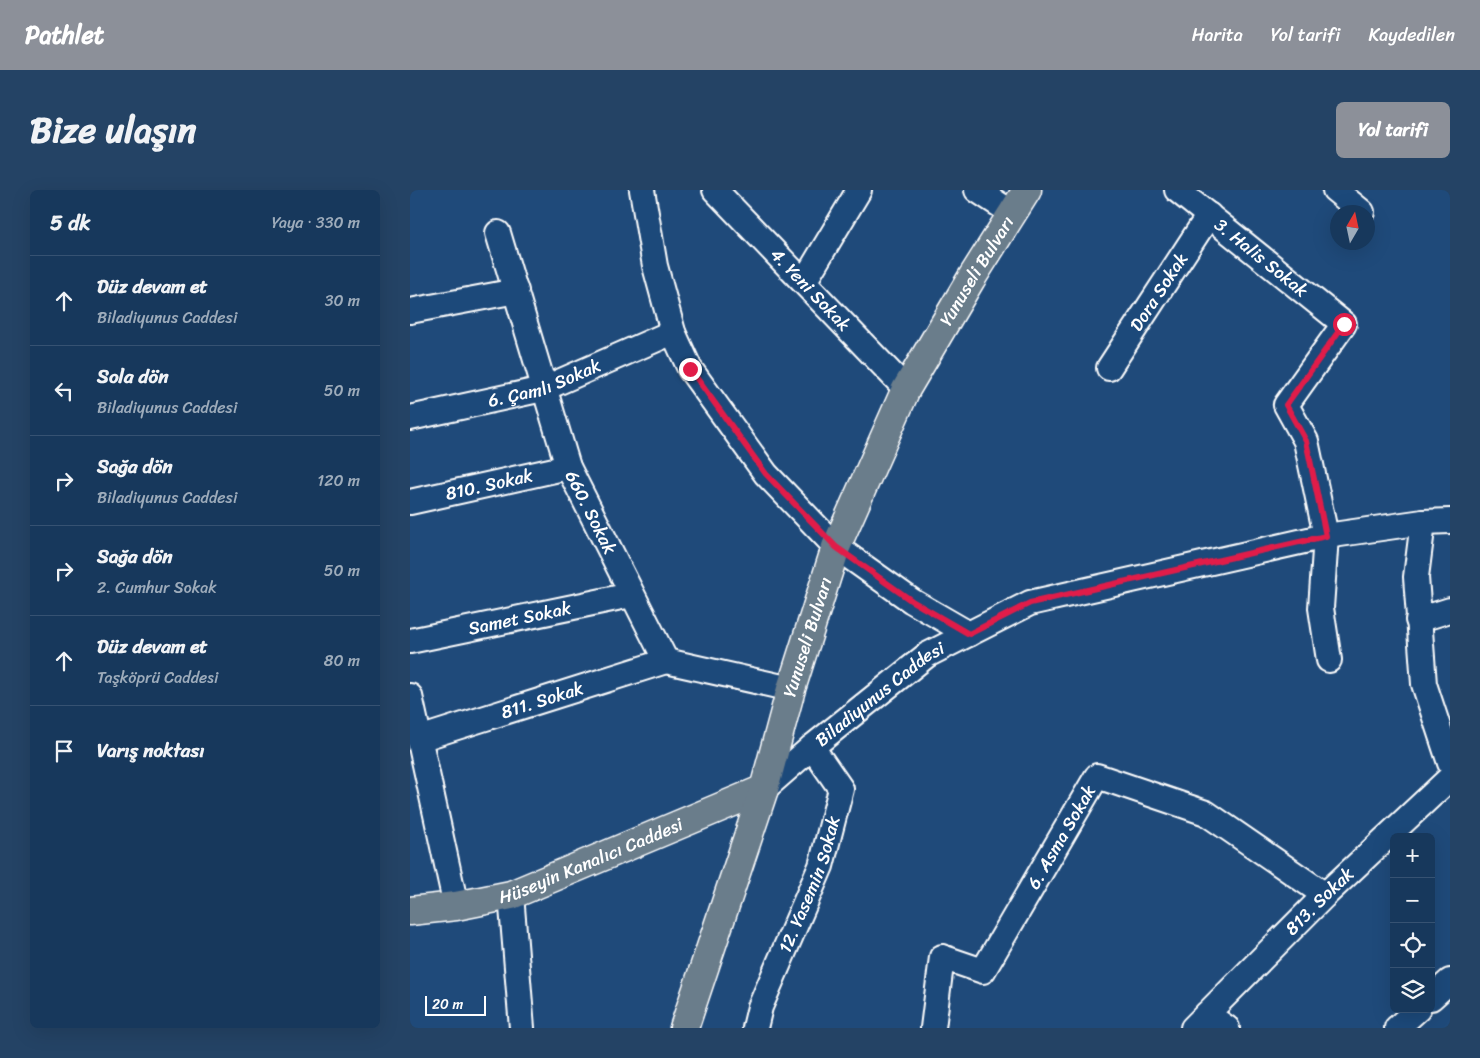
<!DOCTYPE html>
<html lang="tr">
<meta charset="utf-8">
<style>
body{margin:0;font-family:Sriracha,sans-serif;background:#244365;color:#f1f3f6}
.controls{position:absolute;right:15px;bottom:15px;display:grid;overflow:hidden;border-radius:8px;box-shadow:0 5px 20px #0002}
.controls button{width:45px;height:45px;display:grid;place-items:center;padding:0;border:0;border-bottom:1px solid #365272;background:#17385c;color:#f1f3f6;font:25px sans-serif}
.compass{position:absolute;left:920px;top:15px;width:45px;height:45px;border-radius:50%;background:#17385c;box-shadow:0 5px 20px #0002;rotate:9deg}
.scale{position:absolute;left:15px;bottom:12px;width:61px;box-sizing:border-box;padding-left:5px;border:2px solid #fff;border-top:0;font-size:14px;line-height:18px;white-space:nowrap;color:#fff;-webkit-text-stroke:4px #1f4a7a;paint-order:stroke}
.stop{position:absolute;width:15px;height:15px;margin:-11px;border:4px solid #e11d48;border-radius:50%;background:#fff}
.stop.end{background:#e11d48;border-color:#fff;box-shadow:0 1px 5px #0008}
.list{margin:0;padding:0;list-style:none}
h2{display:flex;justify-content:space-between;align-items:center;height:65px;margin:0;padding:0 20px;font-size:21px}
h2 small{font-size:16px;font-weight:400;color:#9eacbb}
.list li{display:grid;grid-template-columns:32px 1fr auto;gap:15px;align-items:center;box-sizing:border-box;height:90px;padding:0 20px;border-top:1px solid #365272}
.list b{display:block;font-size:19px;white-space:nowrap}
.list p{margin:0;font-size:16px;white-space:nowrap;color:#9eacbb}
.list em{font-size:16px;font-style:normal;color:#9eacbb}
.icon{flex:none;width:28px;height:28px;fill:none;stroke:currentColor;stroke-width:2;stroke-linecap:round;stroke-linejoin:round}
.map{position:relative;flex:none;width:1040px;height:838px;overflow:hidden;border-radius:8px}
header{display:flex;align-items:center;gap:30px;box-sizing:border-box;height:70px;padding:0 25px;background:#8c9099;color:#fff}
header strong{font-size:24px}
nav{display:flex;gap:28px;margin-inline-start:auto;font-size:18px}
.intro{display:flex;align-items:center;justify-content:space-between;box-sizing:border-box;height:120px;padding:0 30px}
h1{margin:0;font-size:35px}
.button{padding:12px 22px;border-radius:8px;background:#8c9099;color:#fff;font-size:18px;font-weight:700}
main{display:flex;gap:30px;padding:0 30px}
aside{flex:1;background:#17385c;border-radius:8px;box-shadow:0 5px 20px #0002}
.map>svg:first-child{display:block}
</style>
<header>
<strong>Pathlet</strong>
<nav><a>Harita</a><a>Yol tarifi</a><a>Kaydedilen</a></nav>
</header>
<div class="intro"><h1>Bize ulaşın</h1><a class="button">Yol tarifi</a></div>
<main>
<aside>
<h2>5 dk<small>Yaya · 330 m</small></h2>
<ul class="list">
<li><svg class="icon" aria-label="ahead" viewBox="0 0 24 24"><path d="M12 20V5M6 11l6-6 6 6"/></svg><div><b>Düz devam et</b><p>Biladiyunus Caddesi</p></div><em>30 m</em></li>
<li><svg class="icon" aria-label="left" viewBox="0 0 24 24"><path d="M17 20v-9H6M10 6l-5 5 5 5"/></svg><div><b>Sola dön</b><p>Biladiyunus Caddesi</p></div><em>50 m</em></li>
<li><svg class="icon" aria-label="right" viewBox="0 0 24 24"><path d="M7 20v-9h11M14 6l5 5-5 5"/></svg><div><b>Sağa dön</b><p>Biladiyunus Caddesi</p></div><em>120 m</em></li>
<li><svg class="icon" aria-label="right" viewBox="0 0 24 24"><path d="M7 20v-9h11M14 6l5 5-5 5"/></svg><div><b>Sağa dön</b><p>2. Cumhur Sokak</p></div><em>50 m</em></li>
<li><svg class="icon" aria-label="ahead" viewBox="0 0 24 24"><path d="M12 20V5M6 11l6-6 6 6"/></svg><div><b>Düz devam et</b><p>Taşköprü Caddesi</p></div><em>80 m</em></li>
<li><svg class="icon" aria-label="arrive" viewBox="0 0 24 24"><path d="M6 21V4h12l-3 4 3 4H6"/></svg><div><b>Varış noktası</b></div></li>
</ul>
</aside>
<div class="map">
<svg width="1040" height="838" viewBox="0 0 1040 838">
<rect width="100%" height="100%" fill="#1f4a7a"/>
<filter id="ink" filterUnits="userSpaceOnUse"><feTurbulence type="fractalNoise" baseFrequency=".02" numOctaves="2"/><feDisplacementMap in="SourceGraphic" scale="10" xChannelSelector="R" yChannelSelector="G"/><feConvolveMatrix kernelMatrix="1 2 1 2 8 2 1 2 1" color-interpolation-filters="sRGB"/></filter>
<g filter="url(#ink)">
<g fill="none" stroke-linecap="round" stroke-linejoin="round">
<defs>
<g id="minor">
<polyline points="232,0 245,76 263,142 280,179 356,284 426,357 502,411 559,444"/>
<path id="s1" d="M 305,0 L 496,199"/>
<polyline points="567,0 602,23"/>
<path id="s2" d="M 767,0 L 934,134 L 876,215 L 896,251 L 916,346 L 911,418 L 919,470"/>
<polyline points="925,0 952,22"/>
<path id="s3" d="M 88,43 L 158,277 L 256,471 L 381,499"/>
<polyline points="394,92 449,0"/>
<polyline points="0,121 106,101"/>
<path id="s4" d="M 699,178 L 799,25"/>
<path id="s5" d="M 0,228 L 133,199 L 263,142"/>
<path id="s6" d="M 0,312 L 158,277"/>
<polyline points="1013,332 1006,387 1014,494 1040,573"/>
<polyline points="1008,430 1040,420"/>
<path id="s7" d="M 0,451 L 221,405"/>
<polyline points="0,506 46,716"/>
<path id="s8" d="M 9,549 L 256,471"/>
<path id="s9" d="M 354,599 L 402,557 L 517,465 L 620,413 L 916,346 L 1013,332 L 1040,331"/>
<polyline points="101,705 112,838"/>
<polyline points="1021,808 1040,791"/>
<polyline points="797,824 817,838"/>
<path id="s10" d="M 345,838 L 350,817 L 411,676 L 431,599 L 402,557"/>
<path id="s11" d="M 523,838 L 532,767 L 573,781 L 687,586 L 796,623 L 915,705"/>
<path id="s12" d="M 783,838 L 915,705 L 1040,588"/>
<polyline points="987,838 1008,819"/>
</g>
<g id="major">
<path id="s13" d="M 0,721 L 46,716 L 101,705 L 354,599"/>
<path id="s14" d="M 274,838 L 354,599 L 381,499 L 426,357 L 496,199 L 561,89 L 617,0"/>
</g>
</defs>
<use href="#minor" stroke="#fff" stroke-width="28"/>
<use href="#major" stroke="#fff" stroke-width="31"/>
<use href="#minor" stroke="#1f4a7a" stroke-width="24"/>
<use href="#major" stroke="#6b7d8b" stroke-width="28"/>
</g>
</g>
<g fill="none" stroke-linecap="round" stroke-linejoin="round" filter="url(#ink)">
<polyline stroke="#e11d48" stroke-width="6" points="280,179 356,284 426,357 502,411 559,444 620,413 916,346 896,251 876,215 934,134"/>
</g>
<g text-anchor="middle" stroke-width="4" stroke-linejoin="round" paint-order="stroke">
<g font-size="18" fill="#fff" stroke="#1f4a7a">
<text dy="6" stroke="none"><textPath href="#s2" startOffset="108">3. Halis Sokak</textPath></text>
<text dy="6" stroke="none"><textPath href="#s14" startOffset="815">Yunuseli Bulvarı</textPath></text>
<text dy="6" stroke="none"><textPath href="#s1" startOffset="138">4. Yeni Sokak</textPath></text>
<text dy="6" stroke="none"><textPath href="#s4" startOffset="91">Dora Sokak</textPath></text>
<text dy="6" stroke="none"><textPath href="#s5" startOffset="139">6. Çamlı Sokak</textPath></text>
<text dy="6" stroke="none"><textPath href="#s6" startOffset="81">810. Sokak</textPath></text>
<text dy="6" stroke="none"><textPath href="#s3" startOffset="295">660. Sokak</textPath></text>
<text dy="6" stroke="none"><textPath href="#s7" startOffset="112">Samet Sokak</textPath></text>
<text dy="6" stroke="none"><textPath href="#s14" startOffset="410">Yunuseli Bulvarı</textPath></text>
<text dy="6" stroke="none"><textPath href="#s9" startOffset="150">Biladiyunus Caddesi</textPath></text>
<text dy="6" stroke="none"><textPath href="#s8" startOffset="129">811. Sokak</textPath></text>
<text dy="6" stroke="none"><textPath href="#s11" startOffset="270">6. Asma Sokak</textPath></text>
<text dy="6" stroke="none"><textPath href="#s13" startOffset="189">Hüseyin Kanalıcı Caddesi</textPath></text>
<text dy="6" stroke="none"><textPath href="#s10" startOffset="154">12. Yasemin Sokak</textPath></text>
<text dy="6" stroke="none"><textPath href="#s12" startOffset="179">813. Sokak</textPath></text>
</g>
</g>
</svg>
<div class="controls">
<button>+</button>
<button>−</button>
<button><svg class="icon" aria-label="locate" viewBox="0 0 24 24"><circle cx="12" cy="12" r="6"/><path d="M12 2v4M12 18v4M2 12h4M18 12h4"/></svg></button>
<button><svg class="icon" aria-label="layers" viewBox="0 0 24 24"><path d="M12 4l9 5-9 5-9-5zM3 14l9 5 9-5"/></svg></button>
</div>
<svg class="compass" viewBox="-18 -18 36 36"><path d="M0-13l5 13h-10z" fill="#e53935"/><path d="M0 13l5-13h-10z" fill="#9eacbb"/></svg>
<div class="scale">20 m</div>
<div class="stop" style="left:934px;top:134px"></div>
<div class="stop end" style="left:280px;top:179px"></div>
</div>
</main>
